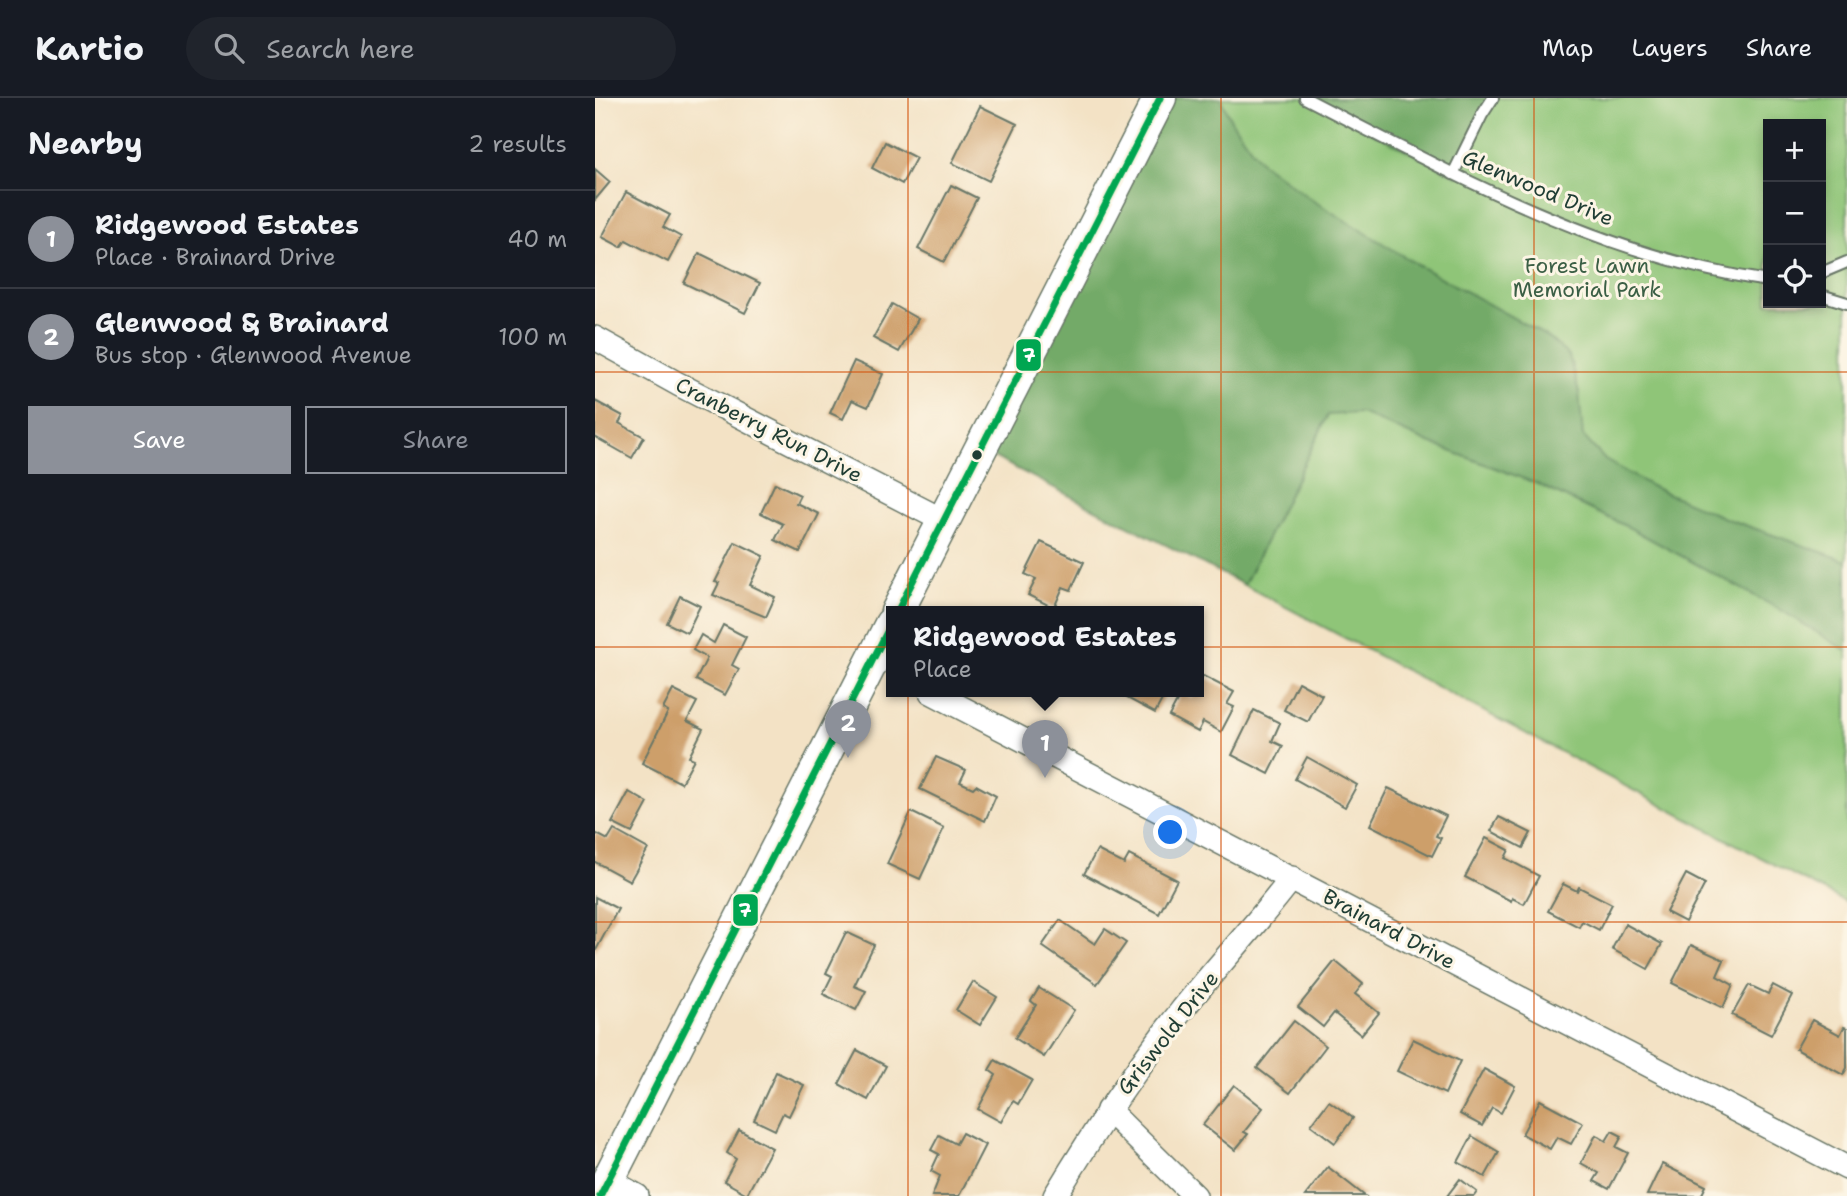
<!DOCTYPE html>
<meta charset="utf-8">
<style>
body{margin:0;font-family:"Shantell Sans",sans-serif;background:#20242c;color:#f1f3f6}
.controls{position:absolute;right:21px;top:21px;display:grid;overflow:hidden;border-radius:0px;box-shadow:0 4px 10px #0003}
.controls button{width:63px;height:63px;display:grid;place-items:center;padding:0;border:0;border-bottom:2px solid #363941;background:#171b24;color:#f1f3f6;font:35px sans-serif}
.you{position:absolute;left:576px;top:735px;width:24px;height:24px;margin:-18px;border:5px solid #fff;border-radius:50%;background:#1a73e8;box-shadow:0 0 0 10px #1a73e833}
.badge{display:grid;place-items:center;width:46px;height:46px;border-radius:50%;background:#8c9099;color:#fff;font-size:23px;font-weight:700}
.pin{position:absolute;translate:-50% -58px;filter:drop-shadow(0 2px 4px #0008)}
.pin::after{content:'';position:absolute;top:37px;width:24px;height:21px;background:inherit;clip-path:polygon(0 0,100% 0,50% 100%)}
.popup{position:absolute;left:291px;top:508px;width:318px;height:91px;box-sizing:border-box;display:grid;place-content:center;border-radius:0px;background:#171b24;filter:drop-shadow(0 2px 5px #0005);font-size:23px;white-space:nowrap;color:#9ea1a6}
.popup b{font-size:26px;color:#f1f3f6}
.popup::after{content:'';position:absolute;left:50%;top:100%;margin-left:-14px;border:14px solid transparent;border-top-color:#171b24}
.list{margin:0;padding:0;list-style:none}
h2{display:flex;justify-content:space-between;align-items:center;height:91px;margin:0;padding:0 28px;font-size:30px}
h2 small{font-size:23px;font-weight:400;color:#9ea1a6}
.list li{display:grid;grid-template-columns:46px 1fr auto;gap:21px;align-items:center;box-sizing:border-box;height:98px;padding:0 28px;border-top:2px solid #363941}
.list b{display:block;font-size:26px;white-space:nowrap}
.list p{margin:0;font-size:23px;white-space:nowrap;color:#9ea1a6}
.list em{font-size:23px;font-style:normal;color:#9ea1a6}
.actions{display:flex;gap:14px;padding:21px 28px}
.actions a{flex:1;padding:16px 0;border:2px solid #8c9099;border-radius:0px;text-align:center;font-size:24px;color:#8c9099}
.actions .main{background:#8c9099;color:#fff}
.icon{flex:none;width:38px;height:38px;fill:none;stroke:currentColor;stroke-width:2;stroke-linecap:round;stroke-linejoin:round}
.map{position:relative;flex:none;width:1252px;height:1098px;overflow:hidden}
header{display:flex;align-items:center;gap:42px;box-sizing:border-box;height:98px;padding:0 35px;background:#171b24;border-bottom:2px solid #363941}
header strong{font-size:33px}
nav{display:flex;gap:38px;margin-inline-start:auto;font-size:24px}
.search{width:490px;height:63px;background:#20242c;display:flex;align-items:center;gap:18px;box-sizing:border-box;padding:0 24px;border-radius:38px;color:#9ea1a6;font-size:26px}
main{display:flex}
aside{flex:1;background:#171b24}
.map>svg:first-child{display:block}
</style>
<header>
<strong>Kartio</strong>
<div class="search"><svg class="icon" aria-label="search" viewBox="0 0 24 24"><circle cx="10" cy="10" r="6"/><path d="M15 15l6 6"/></svg>Search here</div>
<nav><a>Map</a><a>Layers</a><a>Share</a></nav>
</header>
<main>
<aside>
<h2>Nearby<small>2 results</small></h2>
<ul class="list">
<li><span class="badge">1</span><div><b>Ridgewood Estates</b><p>Place · Brainard Drive</p></div><em>40 m</em></li>
<li><span class="badge">2</span><div><b>Glenwood &amp; Brainard</b><p>Bus stop · Glenwood Avenue</p></div><em>100 m</em></li>
</ul>
<div class="actions"><a class="main">Save</a><a>Share</a></div>
</aside>
<div class="map">
<svg width="1252" height="1098" viewBox="0 0 1252 1098">
<rect width="100%" height="100%" fill="#fcf5e5"/>
<filter id="ink" filterUnits="userSpaceOnUse"><feTurbulence type="fractalNoise" baseFrequency=".0143" numOctaves="2"/><feDisplacementMap in="SourceGraphic" scale="14" xChannelSelector="R" yChannelSelector="G"/><feConvolveMatrix kernelMatrix="1 2 1 2 8 2 1 2 1" color-interpolation-filters="sRGB"/></filter>
<filter id="wash" filterUnits="userSpaceOnUse"><feTurbulence type="fractalNoise" baseFrequency=".00686" numOctaves="4" result="noise"/><feDisplacementMap in="SourceGraphic" scale="28" xChannelSelector="R" yChannelSelector="G"/><feGaussianBlur stdDeviation="1.57" result="paint"/><feColorMatrix in="noise" values="0 0 0 0 0 0 0 0 0 0 0 0 0 0 0 0 0 1.4 0 .05"/><feComposite in="paint" operator="in"/></filter>
<g filter="url(#wash)">
<rect width="100%" height="100%" fill="#f3e2c5"/>
<path fill="#8fc578" stroke="#578156" stroke-width="2" fill-rule="evenodd" d="M 565,0 L 1252,0 L 1252,805 L 649,487 L 733,317 ZM 1173,26 L 1226,26 L 1226,205 L 1173,205 Z"/>
<g fill="#73aa68" stroke="#49744e" stroke-width="2">
<polygon points="565,0 625,0 637,24 666,64 717,102 828,170 953,239 974,258 984,295 988,338 1010,362 1060,390 1130,420 1252,463 1252,553 1184,511 1035,430 940,385 834,345 766,315 733,317 649,487 385,352"/>
<polygon points="710,0 898,0 862,78"/>
</g>
<g id="blocks">
<g fill="#cd9f6a">
<polygon points="385,8 422,26 394,83 357,65"/>
<polygon points="290,44 321,60 307,86 277,70"/>
<polygon points="0,71 15,84 0,102"/>
<polygon points="356,87 382,100 349,164 323,151"/>
<polygon points="31,94 75,117 68,129 86,139 73,164 31,142 26,149 7,139"/>
<polygon points="104,155 165,185 150,215 89,185"/>
<polygon points="297,206 323,221 304,254 278,240"/>
<polygon points="259,263 288,276 273,309 257,302 248,321 235,315"/>
<polygon points="0,303 28,318 24,325 49,339 37,360 0,339"/>
<polygon points="180,385 205,397 201,405 224,416 205,454 180,442 188,426 166,415"/>
<polygon points="140,444 169,458 155,487 180,499 171,519 118,497 124,485 120,484"/>
<polygon points="446,444 489,464 476,492 468,489 459,510 433,497 441,481 430,476"/>
<polygon points="85,498 105,508 92,535 72,525"/>
<polygon points="128,527 151,539 137,567 144,571 130,597 101,582 112,560 98,552 106,537 119,545"/>
<polygon points="608,578 639,594 632,606 639,609 626,634 608,624 603,634 574,618 587,594 597,600 600,594 604,594 604,586"/>
<polygon points="703,584 727,597 713,624 689,612"/>
<polygon points="78,592 102,604 92,623 108,631 94,659 99,661 86,685 47,665 73,614 68,611"/>
<polygon points="521,594 567,594 570,596 560,615"/>
<polygon points="659,612 685,625 677,643 688,648 674,676 637,657"/>
<polygon points="341,659 371,672 365,684 378,690 381,687 401,698 390,723 325,691"/>
<polygon points="712,659 762,687 750,709 700,681"/>
<polygon points="793,690 851,718 841,738 846,740 837,758 775,727"/>
<polygon points="34,694 53,705 37,735 17,725"/>
<polygon points="316,714 349,730 325,781 292,766"/>
<polygon points="904,719 936,735 928,750 896,733"/>
<polygon points="19,732 53,751 35,783 0,764 0,735 13,742"/>
<polygon points="891,740 914,752 910,760 944,778 929,806 917,800 916,803 870,779"/>
<polygon points="502,752 529,766 534,757 582,782 564,816 489,776"/>
<polygon points="1091,776 1110,786 1090,824 1071,814"/>
<polygon points="968,786 982,793 984,789 1017,806 1004,832 987,823 984,829 953,813"/>
<polygon points="0,799 23,811 0,854"/>
<polygon points="465,822 500,846 510,831 531,845 502,886 447,848"/>
<polygon points="1030,826 1067,846 1053,871 1017,851"/>
<polygon points="251,834 279,847 259,888 271,893 261,912 228,896 237,878 231,875"/>
<polygon points="1096,847 1129,862 1122,878 1138,887 1128,910 1077,885"/>
<polygon points="740,863 768,886 760,896 784,915 766,937 739,915 728,929 703,909"/>
<polygon points="378,884 402,899 385,927 361,912"/>
<polygon points="1154,887 1173,896 1178,887 1197,897 1176,937 1137,917"/>
<polygon points="444,890 479,912 449,959 420,940 441,907 436,903"/>
<polygon points="1217,922 1245,937 1249,929 1252,930 1252,970 1248,977 1201,951"/>
<polygon points="699,923 731,948 695,995 662,970"/>
<polygon points="818,941 865,963 850,996 802,973"/>
<polygon points="262,952 291,968 273,1002 244,986"/>
<polygon points="400,962 437,982 423,1006 418,1003 406,1024 383,1011 401,977 394,972"/>
<polygon points="889,971 920,988 906,1015 897,1010 887,1028 865,1016"/>
<polygon points="181,974 209,987 194,1018 188,1015 180,1032 159,1022"/>
<polygon points="639,987 668,1010 649,1034 653,1036 640,1052 608,1027"/>
<polygon points="945,1002 988,1025 976,1046 962,1039 955,1051 927,1036"/>
<polygon points="734,1003 758,1020 740,1045 716,1027"/>
<polygon points="144,1032 177,1050 152,1096 129,1083 141,1061 132,1055"/>
<polygon points="1017,1033 1027,1038 1021,1049 1033,1055 1014,1091 999,1083 1004,1075 986,1065 1001,1037 1011,1043"/>
<polygon points="367,1035 390,1047 364,1098 337,1098 345,1078 336,1073 344,1056 336,1052 344,1037 361,1046"/>
<polygon points="877,1038 904,1054 890,1079 863,1064"/>
<polygon points="1067,1066 1111,1088 1106,1098 1052,1097"/>
<polygon points="733,1069 770,1098 710,1098"/>
<polygon points="865,1081 882,1094 879,1098 852,1098"/>
</g>
</g>
</g>
<g filter="url(#ink)">
<use href="#blocks" fill-opacity="0" stroke="#697767" stroke-width="2"/>
<g fill="none" stroke-linecap="round" stroke-linejoin="round">
<defs>
<g id="lane">
<path d="M 710,0 C 858,76 1007,159 1173,183"/>
<polyline points="858,76 887,17 898,0"/>
<polyline points="1226,175 1252,164"/>
<polyline points="1226,197 1252,205"/>
</g>
<g id="street">
<polyline points="0,240 83,286 349,423"/>
<polyline points="336,594 1252,1070"/>
<polyline points="513,1012 600,1098"/>
<polyline points="13,1082 42,1098"/>
<path d="M 460,1098 C 499,1033 540,971 587,912 C 623,867 662,826 697,780"/>
</g>
<g id="secondary">
<polyline points="302,514 565,0"/>
<polyline points="5,1098 296,526"/>
</g>
</defs>
<use href="#lane" stroke="#697767" stroke-width="14"/>
<use href="#street" stroke="#697767" stroke-width="26"/>
<use href="#secondary" stroke="#697767" stroke-width="35"/>
<use href="#lane" stroke="#fff" stroke-width="10"/>
<use href="#street" stroke="#fff" stroke-width="23"/>
<use href="#secondary" stroke="#fff" stroke-width="32"/>
<defs>
<g id="bus-1">
<polyline points="302,514 565,0"/>
<polyline points="5,1098 296,526"/>
</g>
</defs>
<use href="#bus-1" stroke="#fcf5e5" stroke-width="12"/>
<use href="#bus-1" stroke="#00a651" stroke-width="7"/>
</g>
</g>
<path fill="none" stroke="#d45610" stroke-width="2" stroke-opacity="0.55" d="M 313,0 L 313,1098M 626,0 L 626,1098M 939,0 L 939,1098M 0,274 L 1252,274M 0,549 L 1252,549M 0,824 L 1252,824"/>
<circle fill="#1f3d34" stroke="#fcf5e5" stroke-width="2.5" cx="382" cy="357" r="6"/>
<g text-anchor="middle" stroke-width="6" stroke-linejoin="round" paint-order="stroke">
<g font-size="21" fill="#1f3d34" stroke="#fcf5e5">
<text transform="translate(943 90) rotate(23)" y="7">Glenwood Drive</text>
<text transform="translate(174 332) rotate(27)" y="7">Cranberry Run Drive</text>
<text transform="translate(794 831) rotate(28)" y="7">Brainard Drive</text>
<text transform="translate(573 935) rotate(-52)" y="7">Griswold Drive</text>
</g>
<g font-size="21" fill="#3b5f45" stroke="#fcf5e5">
<text x="992" y="175">Forest Lawn<tspan x="992" dy="24">Memorial Park</tspan></text>
</g>
</g>
<g stroke="#fcf5e5" stroke-width="2.5">
<rect x="420" y="240" width="27" height="34" rx="7" fill="#00a651"/>
<rect x="137" y="795" width="27" height="34" rx="7" fill="#00a651"/>
</g>
<g font-size="19" text-anchor="middle" font-weight="bold" fill="#fff">
<text x="434" y="264">7</text>
<text x="150" y="819">7</text>
</g>
</svg>
<div class="controls">
<button>+</button>
<button>−</button>
<button><svg class="icon" aria-label="locate" viewBox="0 0 24 24"><circle cx="12" cy="12" r="6"/><path d="M12 2v4M12 18v4M2 12h4M18 12h4"/></svg></button>
</div>
<div class="you"></div>
<div class="pin badge" style="left:450px;top:680px">1</div>
<div class="popup"><b>Ridgewood Estates</b>Place</div>
<div class="pin badge" style="left:253px;top:660px">2</div>
</div>
</main>
